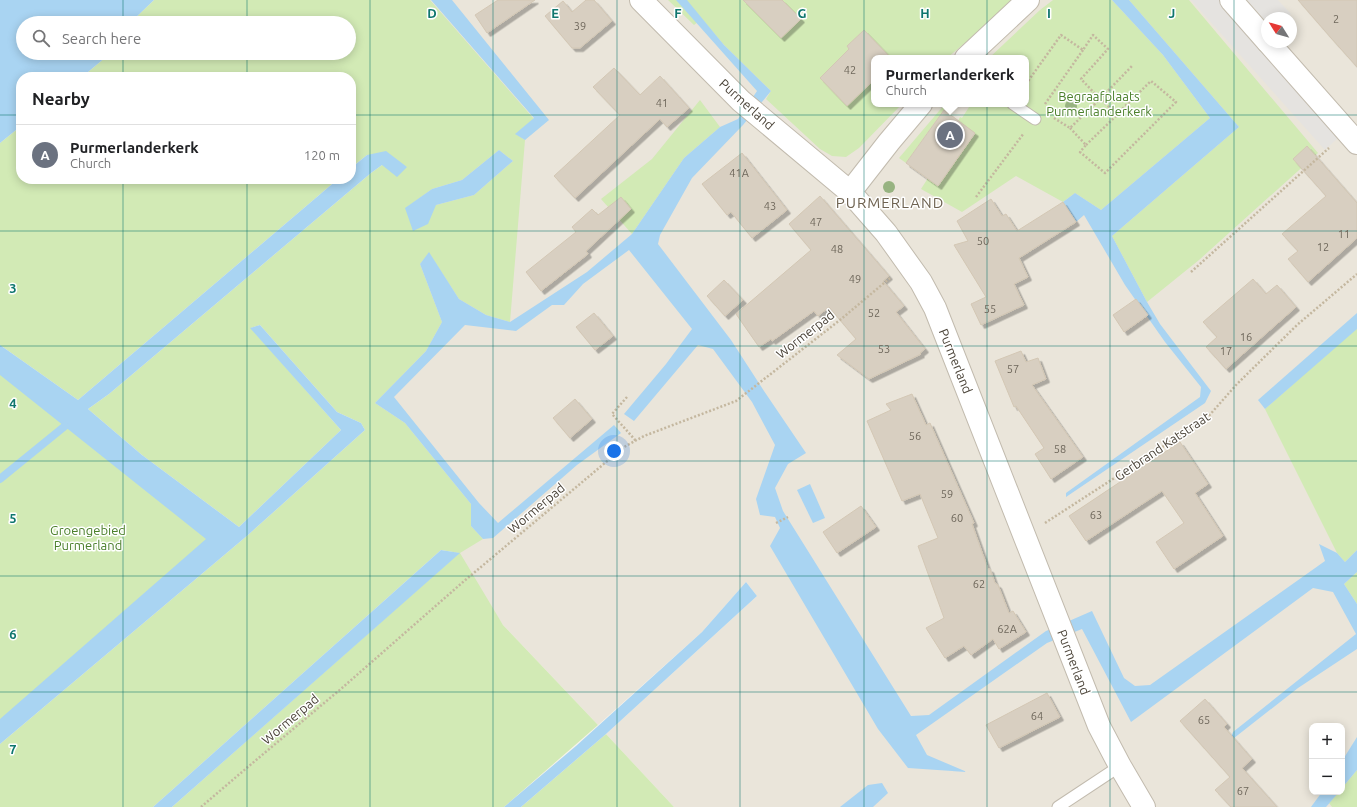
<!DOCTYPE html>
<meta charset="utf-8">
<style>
body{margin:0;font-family:Ubuntu,sans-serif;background:#f2f2f2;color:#202124}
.controls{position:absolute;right:12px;bottom:12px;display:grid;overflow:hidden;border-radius:8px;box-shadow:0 2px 10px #0003}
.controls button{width:36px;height:36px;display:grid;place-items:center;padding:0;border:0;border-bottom:1px solid #e0e0e0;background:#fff;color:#202124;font:20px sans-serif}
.compass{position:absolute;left:1261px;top:12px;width:36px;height:36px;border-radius:50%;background:#fff;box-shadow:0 2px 10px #0003;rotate:307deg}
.you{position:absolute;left:614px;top:451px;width:14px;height:14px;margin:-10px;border:3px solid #fff;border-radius:50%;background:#1a73e8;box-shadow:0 0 0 6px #1a73e833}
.badge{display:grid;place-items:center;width:26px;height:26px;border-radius:50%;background:#ea580c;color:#fff;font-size:13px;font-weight:700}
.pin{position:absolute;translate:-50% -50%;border:2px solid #fff;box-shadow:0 1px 4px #0006}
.popup{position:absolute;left:871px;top:55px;width:158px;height:52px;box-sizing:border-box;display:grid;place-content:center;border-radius:8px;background:#fff;filter:drop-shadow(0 1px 3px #0005);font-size:13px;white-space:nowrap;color:#757577}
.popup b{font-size:15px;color:#202124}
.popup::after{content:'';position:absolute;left:50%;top:100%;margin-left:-8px;border:8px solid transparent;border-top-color:#fff}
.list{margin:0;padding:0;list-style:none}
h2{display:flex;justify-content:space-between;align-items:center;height:52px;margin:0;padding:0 16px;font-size:17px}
h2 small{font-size:13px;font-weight:400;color:#757577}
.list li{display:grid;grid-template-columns:26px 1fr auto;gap:12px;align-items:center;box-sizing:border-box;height:60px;padding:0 16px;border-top:1px solid #e0e0e0}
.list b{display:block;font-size:15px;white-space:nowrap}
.list p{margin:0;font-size:13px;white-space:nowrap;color:#757577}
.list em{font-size:13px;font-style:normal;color:#757577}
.icon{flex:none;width:22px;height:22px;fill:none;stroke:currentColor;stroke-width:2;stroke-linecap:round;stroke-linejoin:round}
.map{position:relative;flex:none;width:1357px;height:807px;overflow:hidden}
.search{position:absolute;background:#fff;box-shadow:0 2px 10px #0003;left:16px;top:16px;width:340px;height:44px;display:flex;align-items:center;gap:10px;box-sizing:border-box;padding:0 14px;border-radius:22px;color:#757577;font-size:15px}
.panel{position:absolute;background:#fff;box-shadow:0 2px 10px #0003;left:16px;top:72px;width:340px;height:112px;border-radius:16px}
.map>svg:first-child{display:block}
</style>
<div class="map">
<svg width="1357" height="807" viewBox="0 0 1357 807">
<defs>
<filter id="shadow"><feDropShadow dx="3.5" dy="3.5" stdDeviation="0" flood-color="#0004"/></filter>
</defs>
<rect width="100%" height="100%" fill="#f6f3ec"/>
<path fill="#eae5da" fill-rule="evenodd" d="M 325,0 L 1357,0 L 1357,807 L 674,807 L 606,734 L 757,596 L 746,582 L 702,632 L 598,725 L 503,625 L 327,360 L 416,100 L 349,23 ZM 1267,18 L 1291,18 L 1291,42 L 1267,42 ZM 874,58 L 1026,58 L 1026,104 L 874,104 ZM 1312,726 L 1342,726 L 1342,792 L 1312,792 Z"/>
<g fill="#d2eab5" fill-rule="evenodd">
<path d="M 154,0 L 430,0 L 534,119 L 516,134 L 525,140 L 510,322 L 486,315 L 459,299 L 429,253 L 420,264 L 442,322 L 426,351 L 375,403 L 405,423 L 471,504 L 471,526 L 483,539 L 460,553 L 503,625 L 598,725 L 504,807 L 172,807 L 459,553 L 441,550 L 153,807 L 0,807 L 0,744 L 248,535 L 365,430 L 361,423 L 337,412 L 260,325 L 251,328 L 341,430 L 239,527 L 142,455 L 88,409 L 109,394 L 371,173 L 382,165 L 407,167 L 367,155 L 351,168 L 351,77 L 82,77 L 106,57 L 109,53 L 349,53 L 349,23 L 130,23 ZM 499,150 L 513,161 L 474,195 L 436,205 L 406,208 L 432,189 L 462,180 Z"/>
<polygon points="668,0 1016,0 947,58 874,58 874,104 902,104 859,148 846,157 832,156 820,149 766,99 771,91 724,45 702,19 694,25"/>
<polygon points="1053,0 1112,0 1163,55 1210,118 1101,210 1075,193 1063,202 1016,176 962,212 921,189 928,178 938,186 975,134 958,121 960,117 962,118 971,104 1026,104 1026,58 989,58 1040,10"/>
<polygon points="1129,0 1189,0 1318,153 1199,260 1147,302 1112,236 1239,127"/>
<polygon points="700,100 720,127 684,158 632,234 601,199 652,159"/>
<polygon points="945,104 948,104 906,163 899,158"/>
<polygon points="21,126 21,179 338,179 78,400 0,345 0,143"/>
<polygon points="1357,319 1357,550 1345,562 1337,553 1265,409 1290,387"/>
<polygon points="0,361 223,532 0,732"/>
<polygon points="1357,572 1357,604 1344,584"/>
<polygon points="606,734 674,807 521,807"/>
<polygon points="1357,770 1357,807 1332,807 1329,803 1339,792 1342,792 1342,788"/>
</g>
<g fill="#e5e3e0">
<polygon points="1191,0 1219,0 1340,136 1325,150"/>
<polygon points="1247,0 1278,0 1291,14 1286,18 1267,18 1267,23"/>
</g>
<g fill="#a9d4f2">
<polygon points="0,0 154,0 130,23 23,23 23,53 109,53 106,57 82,77 21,77 21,126 0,143"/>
<polygon points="431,0 452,0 549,120 525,140 515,134 534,118"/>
<polygon points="676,0 687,0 724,45 771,91 743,125 692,178 660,235 658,244 731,340 764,391 806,453 788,464 775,488 783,511 911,716 929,715 1046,631 1092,611 1124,678 1135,686 1150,685 1325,561 1319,544 1337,553 1345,562 1357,550 1357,572 1344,584 1357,604 1357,649 1298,688 1229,742 1233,732 1356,634 1333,592 1313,588 1131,722 1082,629 1047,643 916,735 927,755 967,772 908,768 878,729 770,546 780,528 775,517 760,515 756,499 775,445 752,402 713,349 698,345 634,421 624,414 666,364 692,329 629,250 583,284 564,305 552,305 516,331 465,325 394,397 479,503 498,523 614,425 621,433 577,465 493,538 483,539 471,526 471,504 405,423 375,403 426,351 442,322 420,264 429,252 459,299 486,315 510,322 587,272 632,234 684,158 720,127 738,119 757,91"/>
<polygon points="1112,0 1129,0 1239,127 1112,236 1147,302 1160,324 1211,391 1205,403 1066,497 1066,493 1200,397 1201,387 1165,342 1125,285 1084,215 1076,222 1063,202 1075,193 1101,210 1210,118 1163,55"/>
<polygon points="499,150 513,161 474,195 436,205 428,224 413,231 405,208 432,189 462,180"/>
<polygon points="386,151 407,167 397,177 382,165 371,173 109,394 88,409 142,455 239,527 341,430 250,328 260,325 337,412 361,423 365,430 248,535 0,744 0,719 206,539 0,375 0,345 78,400 338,179 351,179 351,168 367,155"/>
<polygon points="1357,313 1357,329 1265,409 1258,400"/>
<polygon points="810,484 825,518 813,523 797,490"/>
<polygon points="441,550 460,553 172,807 153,807"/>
<polygon points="746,582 757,596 606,734 521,807 504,807 576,746 702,632"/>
<polygon points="1357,737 1357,770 1342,788 1342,761"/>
<polygon points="882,783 888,793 873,807 840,807 868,785"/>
<polygon points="1322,792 1339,792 1326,807 1311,807"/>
</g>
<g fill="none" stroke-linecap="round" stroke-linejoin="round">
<polyline stroke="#a9d4f2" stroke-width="8" points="0,479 65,426"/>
</g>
<g fill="#d8cfc1" stroke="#d3c7b4" filter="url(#shadow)">
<polygon points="498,0 535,0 487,33 475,15"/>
<polygon points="586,0 594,0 612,21 580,48 572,48 545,16 563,1 572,12"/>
<polygon points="743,0 782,0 801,19 781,38"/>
<polygon points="1298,0 1357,0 1357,67 1331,38"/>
<polygon points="864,30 891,58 874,58 874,80 847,106 820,78 849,49 847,46"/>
<polygon points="614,68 640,95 660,76 689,108 667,127 660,119 575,198 554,176 620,115 593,87"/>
<polygon points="944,110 975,133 938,186 906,163"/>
<polygon points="1307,146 1357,203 1357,238 1308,282 1288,259 1298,251 1282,234 1326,196 1293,159"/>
<polygon points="742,153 787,210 752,238 731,212 727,215 702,184"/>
<polygon points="820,196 889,276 883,281 904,306 896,312 925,349 920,353 921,354 869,379 837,355 856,339 829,307 818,316 814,311 772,341 771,339 759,347 736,314 811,250 789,224"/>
<polygon points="621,197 631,209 586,251 588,254 541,291 526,272 576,232 572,227 592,209 598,215"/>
<polygon points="991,199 1002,216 1006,214 1017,231 1063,202 1076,222 1019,258 1028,277 1014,284 1024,305 981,325 971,304 986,297 954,245 968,241 957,221"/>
<polygon points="1253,279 1266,294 1277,285 1296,307 1226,369 1206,347 1217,337 1203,322"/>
<polygon points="724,280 743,300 725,316 707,296"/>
<polygon points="1136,299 1148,315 1124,332 1113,315"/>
<polygon points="594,313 613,336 595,350 576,327"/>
<polygon points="1021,351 1026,362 1038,358 1046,379 1032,385 1083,457 1051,479 1035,454 1044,448 1016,406 1014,407 995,361"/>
<polygon points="912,394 926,425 930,423 974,523 972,524 988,569 990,569 995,583 998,585 1009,613 1013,611 1026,632 999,649 993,639 971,655 964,646 945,658 926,628 944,618 918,546 938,538 920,494 902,501 867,421 891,410 886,404"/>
<polygon points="575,399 592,419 570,438 553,418"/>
<polygon points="1180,442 1208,484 1195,493 1223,536 1174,569 1156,542 1184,523 1162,491 1086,541 1069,516"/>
<polygon points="861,506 876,527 837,553 823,532"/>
<polygon points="1047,693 1060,717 999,748 986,725"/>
<polygon points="1205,699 1227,724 1224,727 1252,759 1242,768 1277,807 1231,807 1215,790 1230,777 1180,721"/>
</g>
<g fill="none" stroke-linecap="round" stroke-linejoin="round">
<defs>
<g id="service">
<polyline points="1013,104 1035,119"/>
<polyline points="1058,807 1120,766"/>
</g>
<g id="minor">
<polyline points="1231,0 1267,41"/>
<polyline points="1268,42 1357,143"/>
<polyline points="966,58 1028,0"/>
<polyline points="850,192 889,142 921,104"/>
</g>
<polyline id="tertiary" points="641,0 741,101 850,192 886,233 921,282 935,308 1099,726 1120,766 1144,807"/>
</defs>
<use href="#service" stroke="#c2bbae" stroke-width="13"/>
<use href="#minor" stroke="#c2bbae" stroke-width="24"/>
<use href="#tertiary" stroke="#c2bbae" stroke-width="24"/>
<g stroke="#c4b79f" stroke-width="2.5" stroke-dasharray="2 2" stroke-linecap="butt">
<polyline points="1026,84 1061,35 1083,50 1093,35 1108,49 1081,79 1100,99 1070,128 1054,118"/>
<polyline points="1045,104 1083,50"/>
<polyline points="1070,128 1086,145 1080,152 1105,173 1176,102 1151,81 1117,114 1100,99 1132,66"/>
<polyline points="1086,145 1117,115"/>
<polyline points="976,197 1024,133"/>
<polyline points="1191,272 1329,148"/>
<polyline points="627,397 612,414 636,441"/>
<polyline points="776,523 788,517"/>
<polyline points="1045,523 1207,418 1237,384 1297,325 1357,274"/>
<polyline points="201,807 249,766 342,688 463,582 624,447 644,436 736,401 840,320 890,278"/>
</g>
<use href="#service" stroke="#fff" stroke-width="11"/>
<use href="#minor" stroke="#fff" stroke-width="22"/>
<use href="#tertiary" stroke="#fff" stroke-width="22"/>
</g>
<g fill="#97b381">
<circle cx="1071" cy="106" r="6"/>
<circle cx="889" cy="187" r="6"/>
</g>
<path fill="none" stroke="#0f766e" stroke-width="1" stroke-opacity="0.55" d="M 123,0 L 123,23M 247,0 L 247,23M 370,0 L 370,807M 493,0 L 493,807M 617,0 L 617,807M 740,0 L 740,807M 864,0 L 864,807M 987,0 L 987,807M 1110,0 L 1110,807M 1234,0 L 1234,807M 123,53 L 123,77M 247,53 L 247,77M 0,115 L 21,115M 351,115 L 1357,115M 123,179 L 123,807M 247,179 L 247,807M 0,231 L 1357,231M 0,346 L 1357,346M 0,461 L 1357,461M 0,576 L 1357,576M 0,692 L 1357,692"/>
<g text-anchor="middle" stroke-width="3" stroke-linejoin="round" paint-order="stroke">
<g font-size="11" fill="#6e675b">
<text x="1336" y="23">2</text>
<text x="580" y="30">39</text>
<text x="850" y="74">42</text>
<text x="662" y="107">41</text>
<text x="739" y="177">41A</text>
<text x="770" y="210">43</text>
<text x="816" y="226">47</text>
<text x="1344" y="238">11</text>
<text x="983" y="245">50</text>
<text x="1323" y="251">12</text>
<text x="837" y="253">48</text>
<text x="855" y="283">49</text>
<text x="990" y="313">55</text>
<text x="874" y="317">52</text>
<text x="1246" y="341">16</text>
<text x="884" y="353">53</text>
<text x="1226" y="355">17</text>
<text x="1013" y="373">57</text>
<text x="915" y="440">56</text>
<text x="1060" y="453">58</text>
<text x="947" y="498">59</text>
<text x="1096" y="519">63</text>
<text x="957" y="522">60</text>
<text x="979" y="588">62</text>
<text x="1007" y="633">62A</text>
<text x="1037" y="720">64</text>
<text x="1204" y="724">65</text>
<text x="1243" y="795">67</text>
</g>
<g font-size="13" fill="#4a7f2a" stroke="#fff">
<text x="1099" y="101">Begraafplaats<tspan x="1099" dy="15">Purmerlanderkerk</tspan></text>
<text x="88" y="535">Groengebied<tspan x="88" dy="15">Purmerland</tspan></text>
</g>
<g font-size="13" fill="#4b4439" stroke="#fff">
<text transform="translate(747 104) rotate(42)" y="5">Purmerland</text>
<text transform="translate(805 334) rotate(-38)" y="5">Wormerpad</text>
<text transform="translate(956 361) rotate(68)" y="5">Purmerland</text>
<text transform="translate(1162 446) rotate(-34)" y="5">Gerbrand Katstraat</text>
<text transform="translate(536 508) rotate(-40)" y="5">Wormerpad</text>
<text transform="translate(1074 662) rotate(69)" y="5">Purmerland</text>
<text transform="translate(290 719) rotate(-40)" y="5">Wormerpad</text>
</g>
<g font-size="15" letter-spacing="1" fill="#6e6250" stroke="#fff">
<text x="890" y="208">PURMERLAND</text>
</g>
</g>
<g font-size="13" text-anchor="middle" font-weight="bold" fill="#0f766e" stroke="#fff" stroke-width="3" stroke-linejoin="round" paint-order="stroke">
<text x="432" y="18">D</text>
<text x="555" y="18">E</text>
<text x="678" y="18">F</text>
<text x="802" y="18">G</text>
<text x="925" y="18">H</text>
<text x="1049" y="18">I</text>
<text x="1172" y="18">J</text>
<text x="13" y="293">3</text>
<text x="13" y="408">4</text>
<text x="13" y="523">5</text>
<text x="13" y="639">6</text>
<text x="13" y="754">7</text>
</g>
</svg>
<div class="controls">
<button>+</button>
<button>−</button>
</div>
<svg class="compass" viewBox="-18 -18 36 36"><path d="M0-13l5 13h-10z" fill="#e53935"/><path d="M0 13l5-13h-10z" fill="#757577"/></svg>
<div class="you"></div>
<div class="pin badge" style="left:950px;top:135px;background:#6b7280">A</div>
<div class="popup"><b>Purmerlanderkerk</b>Church</div>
<div class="search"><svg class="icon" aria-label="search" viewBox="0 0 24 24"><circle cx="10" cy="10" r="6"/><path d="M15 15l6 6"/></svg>Search here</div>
<section class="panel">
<h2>Nearby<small></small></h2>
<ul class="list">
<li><span class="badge" style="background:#6b7280">A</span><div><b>Purmerlanderkerk</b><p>Church</p></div><em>120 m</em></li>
</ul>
</section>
</div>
